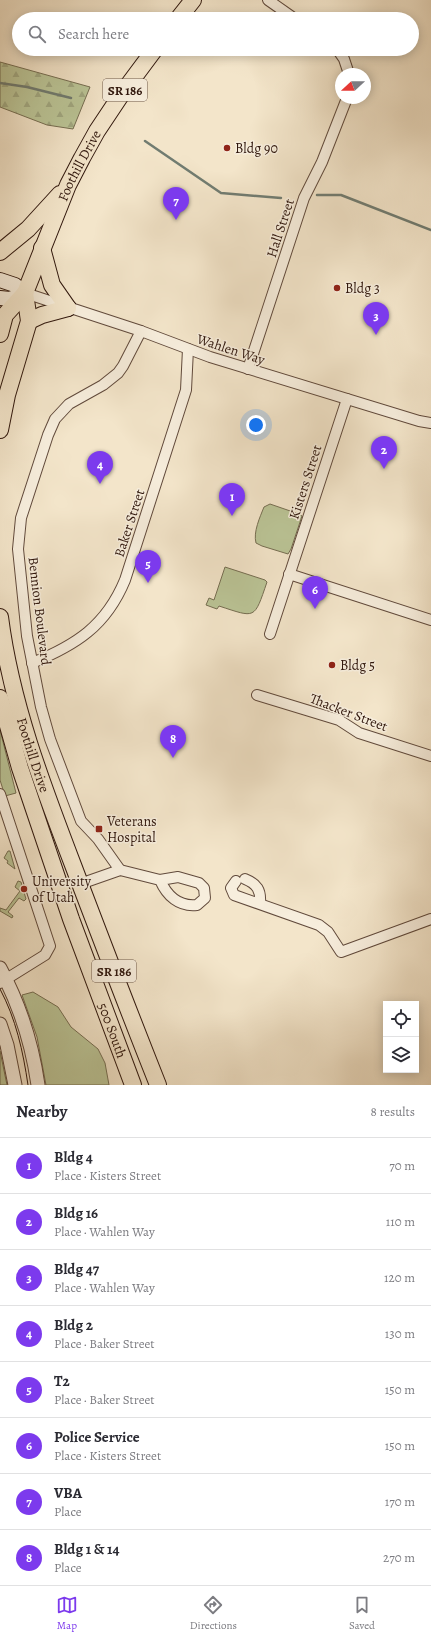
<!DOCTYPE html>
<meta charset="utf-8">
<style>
body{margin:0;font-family:Alegreya,serif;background:#f2f2f3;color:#2b2b33}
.controls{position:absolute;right:12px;bottom:12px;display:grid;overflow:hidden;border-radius:0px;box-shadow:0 2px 10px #0003}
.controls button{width:36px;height:36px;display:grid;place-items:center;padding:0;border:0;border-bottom:1px solid #e1e1e2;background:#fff;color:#2b2b33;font:20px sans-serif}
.compass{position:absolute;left:335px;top:68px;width:36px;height:36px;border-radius:50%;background:#fff;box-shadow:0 2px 10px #0003;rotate:249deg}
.you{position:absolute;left:256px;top:425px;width:14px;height:14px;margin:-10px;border:3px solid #fff;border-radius:50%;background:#1a73e8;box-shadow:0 0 0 6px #1a73e833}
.badge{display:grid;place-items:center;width:26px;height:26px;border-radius:50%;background:#7c3aed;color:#fff;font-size:13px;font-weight:700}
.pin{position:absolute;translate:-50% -33px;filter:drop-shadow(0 1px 2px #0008)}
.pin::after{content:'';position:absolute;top:21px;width:14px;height:12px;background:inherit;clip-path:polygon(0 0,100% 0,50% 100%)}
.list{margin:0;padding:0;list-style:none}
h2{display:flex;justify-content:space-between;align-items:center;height:52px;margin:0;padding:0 16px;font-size:17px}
h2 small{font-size:13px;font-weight:400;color:#7c7c81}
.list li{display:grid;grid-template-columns:26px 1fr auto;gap:12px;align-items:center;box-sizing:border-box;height:56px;padding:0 16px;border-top:1px solid #e1e1e2}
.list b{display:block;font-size:15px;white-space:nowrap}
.list p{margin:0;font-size:13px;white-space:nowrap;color:#7c7c81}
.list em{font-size:13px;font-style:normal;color:#7c7c81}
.icon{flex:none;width:22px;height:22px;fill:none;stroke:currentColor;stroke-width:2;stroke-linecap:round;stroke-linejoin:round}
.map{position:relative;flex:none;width:431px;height:1085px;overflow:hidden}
.search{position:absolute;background:#fff;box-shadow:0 2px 10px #0003;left:12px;right:12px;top:12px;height:44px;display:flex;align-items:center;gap:10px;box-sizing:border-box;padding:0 14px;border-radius:22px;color:#7c7c81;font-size:15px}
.sheet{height:500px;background:#fff}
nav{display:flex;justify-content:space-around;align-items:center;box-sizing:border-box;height:56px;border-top:1px solid #e1e1e2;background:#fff;font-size:11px;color:#7c7c81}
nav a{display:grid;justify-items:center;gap:2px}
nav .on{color:#7c3aed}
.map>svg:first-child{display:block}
</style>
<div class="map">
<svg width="431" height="1085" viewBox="0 0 431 1085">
<defs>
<pattern id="forest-firs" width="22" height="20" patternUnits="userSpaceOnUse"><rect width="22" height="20" fill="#bbc597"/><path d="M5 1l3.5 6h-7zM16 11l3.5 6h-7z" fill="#a1a881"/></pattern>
</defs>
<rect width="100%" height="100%" fill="#f3e5ca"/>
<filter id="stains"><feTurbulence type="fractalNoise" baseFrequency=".005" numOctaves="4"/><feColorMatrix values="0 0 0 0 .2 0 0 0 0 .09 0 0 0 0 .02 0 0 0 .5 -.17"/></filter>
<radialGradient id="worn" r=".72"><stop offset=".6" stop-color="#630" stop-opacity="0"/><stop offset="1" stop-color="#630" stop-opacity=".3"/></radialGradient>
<g fill="#bbc597" stroke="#766e52">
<path d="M 270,504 L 299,514 L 302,516 L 291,549 L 288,554 L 262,546 L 256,543 C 253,532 260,517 264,507 Z"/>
<path d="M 225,567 L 265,580 L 267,582 C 254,620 256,618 219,606 L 217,609 L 206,605 L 209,598 L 214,600 Z"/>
<polygon points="0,730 16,793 5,796 0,780"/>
<polygon points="8,851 10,851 15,869 7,863 8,861 4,858"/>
<polygon points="18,881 21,882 26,899 24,901 19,898 8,912 13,916 12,918 0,911 0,908 6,910 20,891 15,887"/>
<polygon points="33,992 58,1007 71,1027 98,1049 105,1063 109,1085 46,1085 37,1037 22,995"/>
<polygon points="0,1051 7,1085 0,1085"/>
</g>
<polygon fill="url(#forest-firs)" stroke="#766e52" points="0,62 90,87 73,129 47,125 0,107"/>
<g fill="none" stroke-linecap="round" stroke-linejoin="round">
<g stroke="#717c71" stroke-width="2.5">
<polyline points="0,83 27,87 71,98"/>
<polyline points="145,141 221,193 281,198"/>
<polyline points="317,195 341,195 431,230"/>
</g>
<defs>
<g id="minor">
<polyline points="268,0 295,19"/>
<polyline points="337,49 344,59 349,74"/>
<polyline points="25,293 141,331 210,357 419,421 431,423"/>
<polyline points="248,369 304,198 322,162 347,98"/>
<polyline points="289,574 431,620"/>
<polyline points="270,634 347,399"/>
<path d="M 32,663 C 76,645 106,626 125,580 L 186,390 L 188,349"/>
<polyline points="257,695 339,720 359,733 431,756"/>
<polyline points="0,794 50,946 45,955 0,983"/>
<polyline points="120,870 98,839 81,821 50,739 41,707 27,636 18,549 21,518 48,435 55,419 69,404 103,385 118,373 123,366 141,331"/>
<path d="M 245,879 C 257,884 261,890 260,903"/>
<polyline points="236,881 231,888 234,895 319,925 328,932 341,952 431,919"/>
<path d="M 80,884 L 120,870 L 160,880 L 178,877 L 199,883 L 204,888 L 205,898 L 197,905 C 179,907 167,896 160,880"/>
</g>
<g id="tertiary">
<path d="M 0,968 C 20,1005 32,1043 38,1085"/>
<polyline points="0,1024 7,1045 15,1085"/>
</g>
<g id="secondary">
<polyline points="0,280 15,285 25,293"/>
<polyline points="0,298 10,299 25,293"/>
</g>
<g id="primary">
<polyline points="178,19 193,0"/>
<polyline points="42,248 52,285 68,308"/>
<polyline points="0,252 28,229 60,194"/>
<polyline points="29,321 42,315 68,308"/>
<path id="s1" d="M 0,334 L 5,315 L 25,293 L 68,185 L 82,158 L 97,131 L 123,92 L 155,49"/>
<polyline points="0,430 7,395 29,321 25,293"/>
<path id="s2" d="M 0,617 C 11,703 42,784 73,865 C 101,939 129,1012 158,1085"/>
<path id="s3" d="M 0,698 L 20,768 L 71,919 L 133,1085"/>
</g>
</defs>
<use href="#minor" stroke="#614a3c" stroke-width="12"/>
<use href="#tertiary" stroke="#614a3c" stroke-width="15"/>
<use href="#secondary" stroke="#30170d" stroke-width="16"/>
<use href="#primary" stroke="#30170d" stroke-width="18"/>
<use href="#minor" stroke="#f7eedd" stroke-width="10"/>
<use href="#tertiary" stroke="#f7eedd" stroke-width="13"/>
<use href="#secondary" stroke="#f7eedd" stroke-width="14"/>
<use href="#primary" stroke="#f3e5ca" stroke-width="16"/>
<path stroke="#30170d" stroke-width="1" d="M 0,989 C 16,1019 23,1051 28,1085"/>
</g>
<g fill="#8f2418" stroke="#f7eedd" stroke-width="1.5">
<circle cx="227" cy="148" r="4"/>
<circle cx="337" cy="288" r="4"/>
<circle cx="332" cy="665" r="4"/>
<rect x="95" y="825" width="8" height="8" rx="2"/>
<circle cx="24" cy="889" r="4"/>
</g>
<g text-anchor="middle" stroke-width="3" stroke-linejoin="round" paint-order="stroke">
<g fill="#f7eedd" stroke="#6c584b" stroke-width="1">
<rect x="103" y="79" width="44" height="22" rx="3"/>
<rect x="92" y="960" width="44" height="22" rx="3"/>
</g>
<g font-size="13" font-weight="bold" fill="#30170d">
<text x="125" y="95">SR 186</text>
<text x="114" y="976">SR 186</text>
</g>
<g font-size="14" fill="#30170d" stroke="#f7eedd" text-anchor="start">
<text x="235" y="153">Bldg 90</text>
<text x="345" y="293">Bldg 3</text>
<text x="340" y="670">Bldg 5</text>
<text x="107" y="826">Veterans<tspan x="107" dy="16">Hospital</tspan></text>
<text x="32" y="886">University<tspan x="32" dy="16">of Utah</tspan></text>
</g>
<g font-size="14" fill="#30170d" stroke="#f7eedd">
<text dy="5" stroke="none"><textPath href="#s1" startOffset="188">Foothill Drive</textPath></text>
<text transform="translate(280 228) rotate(-72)" y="5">Hall Street</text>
<text transform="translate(231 349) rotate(18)" y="5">Wahlen Way</text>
<text transform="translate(305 482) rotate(-72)" y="5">Kisters Street</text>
<text transform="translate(129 523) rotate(-72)" y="5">Baker Street</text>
<text transform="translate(40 611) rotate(83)" y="5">Bennion Boulevard</text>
<text transform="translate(349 712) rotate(21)" y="5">Thacker Street</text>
<text dy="5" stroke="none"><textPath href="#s2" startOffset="142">Foothill Drive</textPath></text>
<text dy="5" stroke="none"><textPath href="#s3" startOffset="351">500 South</textPath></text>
</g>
</g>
<rect width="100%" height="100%" filter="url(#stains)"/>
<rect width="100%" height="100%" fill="url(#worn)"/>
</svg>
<div class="controls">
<button><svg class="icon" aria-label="locate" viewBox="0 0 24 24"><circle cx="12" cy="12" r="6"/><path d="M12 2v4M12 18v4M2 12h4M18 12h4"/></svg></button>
<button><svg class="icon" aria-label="layers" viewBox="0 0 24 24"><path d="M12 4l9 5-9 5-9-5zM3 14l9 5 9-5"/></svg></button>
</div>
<svg class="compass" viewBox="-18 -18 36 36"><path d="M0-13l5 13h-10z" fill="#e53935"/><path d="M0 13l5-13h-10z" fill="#7c7c81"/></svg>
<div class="you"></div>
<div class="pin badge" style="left:232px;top:516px">1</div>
<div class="pin badge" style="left:384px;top:469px">2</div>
<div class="pin badge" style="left:376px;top:335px">3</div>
<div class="pin badge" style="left:100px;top:484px">4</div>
<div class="pin badge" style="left:148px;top:583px">5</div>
<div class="pin badge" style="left:315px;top:609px">6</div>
<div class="pin badge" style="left:176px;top:220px">7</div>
<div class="pin badge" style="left:173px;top:758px">8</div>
<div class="search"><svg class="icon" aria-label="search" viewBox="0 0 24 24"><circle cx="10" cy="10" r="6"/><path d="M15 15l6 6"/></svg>Search here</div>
</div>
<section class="sheet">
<h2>Nearby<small>8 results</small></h2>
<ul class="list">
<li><span class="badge">1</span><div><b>Bldg 4</b><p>Place · Kisters Street</p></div><em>70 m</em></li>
<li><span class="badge">2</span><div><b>Bldg 16</b><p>Place · Wahlen Way</p></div><em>110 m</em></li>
<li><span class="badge">3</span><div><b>Bldg 47</b><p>Place · Wahlen Way</p></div><em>120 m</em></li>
<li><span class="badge">4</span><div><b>Bldg 2</b><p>Place · Baker Street</p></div><em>130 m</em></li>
<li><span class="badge">5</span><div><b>T2</b><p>Place · Baker Street</p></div><em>150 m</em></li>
<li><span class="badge">6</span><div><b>Police Service</b><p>Place · Kisters Street</p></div><em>150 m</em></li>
<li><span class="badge">7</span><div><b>VBA</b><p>Place</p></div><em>170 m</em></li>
<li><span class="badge">8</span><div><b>Bldg 1 &amp; 14</b><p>Place</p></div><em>270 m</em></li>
</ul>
</section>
<nav>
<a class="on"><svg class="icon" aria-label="map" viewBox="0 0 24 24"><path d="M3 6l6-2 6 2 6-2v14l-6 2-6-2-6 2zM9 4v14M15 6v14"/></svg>Map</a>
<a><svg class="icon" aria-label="directions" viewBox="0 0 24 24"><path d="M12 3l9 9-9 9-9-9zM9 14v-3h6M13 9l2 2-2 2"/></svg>Directions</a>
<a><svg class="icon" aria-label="saved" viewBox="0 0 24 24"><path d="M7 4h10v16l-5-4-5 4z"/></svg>Saved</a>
</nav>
